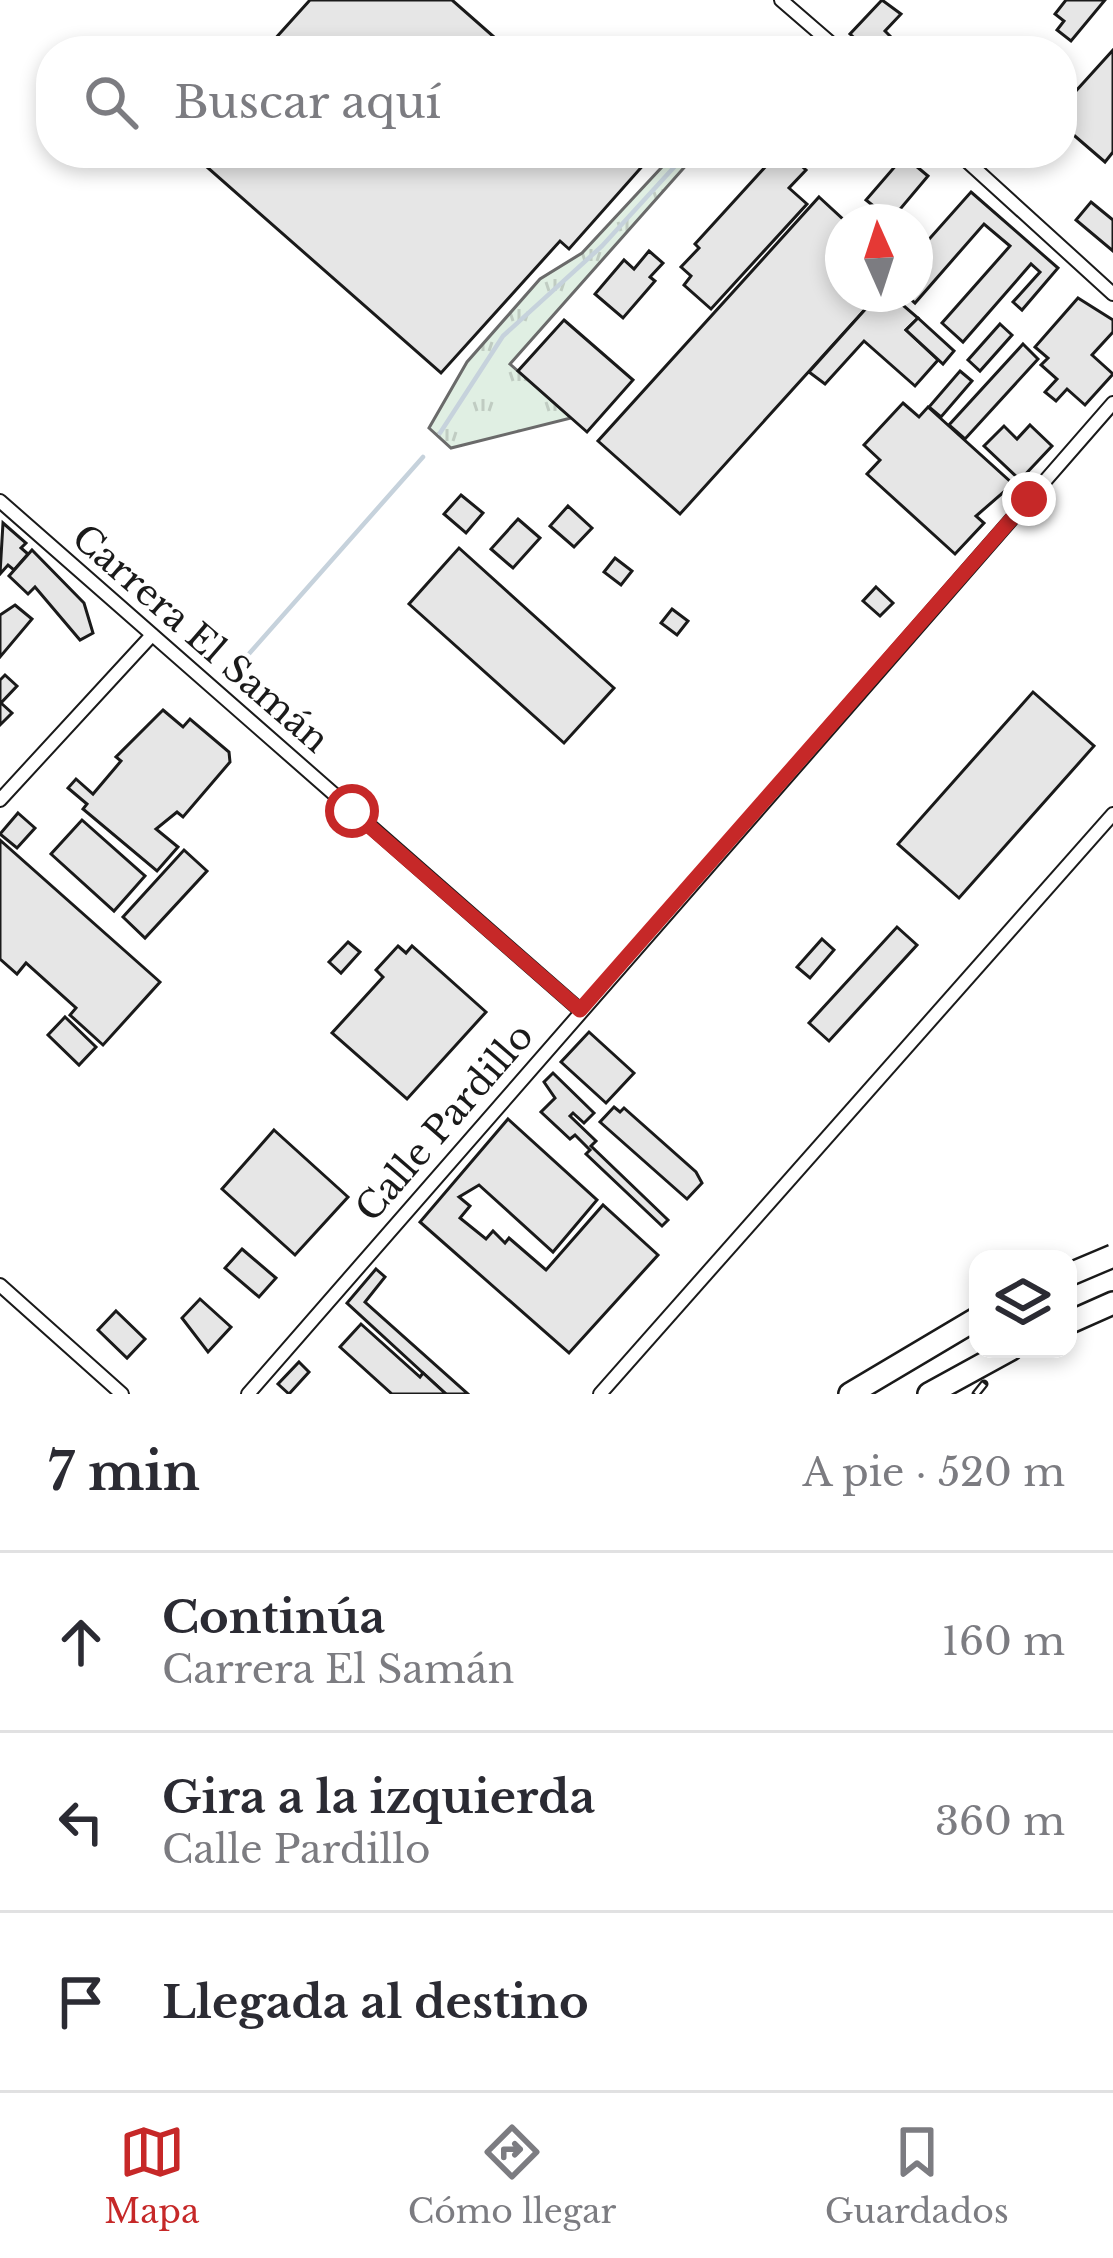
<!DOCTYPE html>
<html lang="es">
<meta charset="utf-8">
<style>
body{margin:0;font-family:"Libre Baskerville",serif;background:#f2f2f3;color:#2b2b33}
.controls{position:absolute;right:36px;bottom:36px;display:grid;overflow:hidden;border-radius:24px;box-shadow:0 6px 18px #0003}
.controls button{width:108px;height:108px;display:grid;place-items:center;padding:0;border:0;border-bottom:3px solid #e1e1e2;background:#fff;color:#2b2b33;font:60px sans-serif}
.compass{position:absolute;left:825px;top:204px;width:108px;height:108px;border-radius:50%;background:#fff;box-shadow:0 6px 18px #0003;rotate:357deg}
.stop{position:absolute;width:36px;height:36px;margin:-27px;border:9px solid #c62828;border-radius:50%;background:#fff}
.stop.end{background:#c62828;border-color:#fff;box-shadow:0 3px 12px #0008}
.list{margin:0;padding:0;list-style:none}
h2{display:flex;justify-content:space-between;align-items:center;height:156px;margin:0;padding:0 48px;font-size:51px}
h2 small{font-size:39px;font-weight:400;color:#7c7c81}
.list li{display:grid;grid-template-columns:78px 1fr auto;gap:36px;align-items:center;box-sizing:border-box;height:180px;padding:0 48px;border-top:3px solid #e1e1e2}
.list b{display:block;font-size:45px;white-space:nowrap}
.list p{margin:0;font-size:39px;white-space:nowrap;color:#7c7c81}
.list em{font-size:39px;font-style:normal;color:#7c7c81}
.icon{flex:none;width:66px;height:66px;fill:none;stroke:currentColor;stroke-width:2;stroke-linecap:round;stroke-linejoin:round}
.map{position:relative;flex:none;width:1113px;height:1394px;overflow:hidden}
.search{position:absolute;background:#fff;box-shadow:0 6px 18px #0003;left:36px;right:36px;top:36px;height:132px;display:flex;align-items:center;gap:30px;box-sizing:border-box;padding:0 42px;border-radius:48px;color:#7c7c81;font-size:45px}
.sheet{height:696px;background:#fff}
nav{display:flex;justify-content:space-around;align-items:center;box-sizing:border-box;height:168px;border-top:3px solid #e1e1e2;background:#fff;font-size:33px;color:#7c7c81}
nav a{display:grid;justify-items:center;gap:6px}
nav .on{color:#c62828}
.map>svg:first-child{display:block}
</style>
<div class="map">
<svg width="1113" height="1394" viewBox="0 0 1113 1394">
<defs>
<pattern id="grass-tufts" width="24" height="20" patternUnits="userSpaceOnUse" patternTransform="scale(3)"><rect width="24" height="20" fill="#e0efe3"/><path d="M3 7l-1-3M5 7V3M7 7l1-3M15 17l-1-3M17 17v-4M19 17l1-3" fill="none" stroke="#c0ccc2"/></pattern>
</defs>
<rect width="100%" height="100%" fill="#fff"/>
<polygon fill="url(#grass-tufts)" stroke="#6a6a6a" stroke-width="3" points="675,153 697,153 510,364 571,418 451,448 429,428 467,362 540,279 582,253"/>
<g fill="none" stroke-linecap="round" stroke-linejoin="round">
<g stroke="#c6d2dc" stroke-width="4.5">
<polyline points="440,433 503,336 602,246 687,153"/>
<polyline points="224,673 247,656 423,457"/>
</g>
</g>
<g fill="#e6e6e6" stroke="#1a1a1a" stroke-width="3">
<polygon points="310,0 452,0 510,51 264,51"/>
<polygon points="882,0 901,14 885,31 896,42 888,51 869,51 850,34"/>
<polygon points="1066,0 1105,0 1071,41 1057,30 1064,21 1055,14"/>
<polygon points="1113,50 1113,152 1105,162 1062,125 1062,82 1075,92"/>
<polygon points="191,153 654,153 569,249 560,241 441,373"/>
<polygon points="778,153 787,153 806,170 789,188 807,204 711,309 684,285 691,276 681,267 699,248 695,244"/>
<polygon points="904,156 928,176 891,220 866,200"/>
<polygon points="971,192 1058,268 1022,310 1013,302 1040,272 1031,264 963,342 942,323 1010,246 984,224 915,303 905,294 915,294 915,255"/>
<polygon points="819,197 846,222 843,294 879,294 680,514 598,441"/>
<polygon points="1091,202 1113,220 1113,251 1076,220"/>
<polygon points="649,251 663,263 650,277 655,281 623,318 595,294 624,260 634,269"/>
<polygon points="879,294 890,294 918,318 906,330 938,360 915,386 864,341 825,384 809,372"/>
<polygon points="1078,298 1113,320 1113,332 1092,355 1113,374 1085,405 1067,389 1056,401 1045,392 1057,379 1041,365 1048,358 1035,347"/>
<polygon points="918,318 954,351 943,364 906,330"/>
<polygon points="564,320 633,380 587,432 518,371"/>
<polygon points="1000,324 1012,335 980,371 968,360"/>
<polygon points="1023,344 1038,359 965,439 949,425"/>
<polygon points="960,371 972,381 941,417 929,407"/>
<polygon points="903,403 919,417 928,407 1013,484 976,516 984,523 955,554 867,474 880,460 864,445"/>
<polygon points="1030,425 1052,446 1020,480 984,446 1004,426 1017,439"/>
<polygon points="461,495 483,513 466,533 444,514"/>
<polygon points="568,506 592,528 574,547 550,526"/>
<polygon points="518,519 540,538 513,568 491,549"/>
<polygon points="3,523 26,543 21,548 28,554 14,570 8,565 0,574"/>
<polygon points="459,548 614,688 564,743 409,604"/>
<polygon points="32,550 84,603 93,633 80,640 35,587 28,594 9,576"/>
<polygon points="615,558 632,571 621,585 604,572"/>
<polygon points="876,587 893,603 880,616 863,601"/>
<polygon points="15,605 32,619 0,657 0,615"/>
<polygon points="672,609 688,621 677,635 661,623"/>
<polygon points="5,675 17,686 1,703 12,713 0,725 0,680"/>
<polygon points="1033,692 1094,746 959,898 898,844"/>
<polygon points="163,710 183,727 190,719 229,752 230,762 183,817 177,812 156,829 178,847 157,871 83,809 87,804 68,788 76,779 93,794 121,761 116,757"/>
<polygon points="18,813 35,828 17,848 0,834"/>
<polygon points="82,820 145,876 114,911 51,854"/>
<polygon points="0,840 160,982 103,1045 70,1015 76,1008 26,963 17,974 0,959"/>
<polygon points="184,850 207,871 145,938 123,917"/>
<polygon points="897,927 917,945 829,1041 809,1023"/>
<polygon points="822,939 834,950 810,978 797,967"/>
<polygon points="348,942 360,952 341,973 329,962"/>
<polygon points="398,946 406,953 412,946 486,1012 407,1099 332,1033 383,977 376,970"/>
<polygon points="65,1017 96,1047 79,1065 48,1035"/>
<polygon points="589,1032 634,1073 606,1103 561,1062"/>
<polygon points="553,1073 594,1113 584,1123 573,1113 570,1116 596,1141 591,1146 668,1220 662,1226 586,1154 590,1150 575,1135 570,1139 541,1112 555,1098 544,1082"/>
<polygon points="614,1107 620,1112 624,1108 696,1172 702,1183 687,1199 600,1122"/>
<polygon points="508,1119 597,1200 553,1252 479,1185 459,1197 470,1206 460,1218 486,1239 493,1231 505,1243 509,1238 546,1270 603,1205 658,1255 569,1353 420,1222"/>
<polygon points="274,1130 348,1197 295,1255 222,1189"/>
<polygon points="242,1249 276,1278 259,1297 225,1268"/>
<polygon points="376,1269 385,1277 365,1302 468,1394 446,1394 347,1303"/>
<polygon points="200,1299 231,1327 208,1352 182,1318"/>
<polygon points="116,1311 145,1339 127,1358 98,1330"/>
<polygon points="361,1324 420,1377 423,1373 446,1394 392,1394 340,1347"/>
<polygon points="299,1362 309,1372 289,1394 278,1384"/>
</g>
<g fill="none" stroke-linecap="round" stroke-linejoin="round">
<defs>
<g id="street">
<polyline points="781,0 840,51"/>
<polyline points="958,153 1113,294"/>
<polyline points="0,501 580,1010"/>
<polyline points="0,800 152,635"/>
<polyline points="0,1285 122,1394"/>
<polyline points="248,1394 1113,403"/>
<polyline points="600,1394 1113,814"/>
</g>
<g id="highway">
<polyline points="1068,1323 1113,1303"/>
<polyline points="850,1394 978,1318"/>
<polyline points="929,1394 1011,1349"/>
</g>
</defs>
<use href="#street" stroke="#1a1a1a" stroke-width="16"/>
<use href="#highway" stroke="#1a1a1a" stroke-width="26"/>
<use href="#street" stroke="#fff" stroke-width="12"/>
<use href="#highway" stroke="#fff" stroke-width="21"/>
<defs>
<polyline id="rail" points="976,1394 984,1384"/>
</defs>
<use href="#rail" stroke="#1a1a1a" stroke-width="9"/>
<use href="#rail" stroke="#fff" stroke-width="4.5" stroke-dasharray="14" stroke-linecap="butt"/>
<defs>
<polyline id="highway-bridge" points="1068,1275 1113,1256"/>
</defs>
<use href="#highway-bridge" stroke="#1a1a1a" stroke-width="26" stroke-linecap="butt"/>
<use href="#highway-bridge" stroke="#fff" stroke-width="21"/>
</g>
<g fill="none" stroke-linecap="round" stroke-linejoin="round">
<polyline stroke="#c62828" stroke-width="15" points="352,811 580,1010 1029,499"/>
</g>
<g text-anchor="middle" stroke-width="9" stroke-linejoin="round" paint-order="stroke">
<g font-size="36" fill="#1a1a1a" stroke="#fff">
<text transform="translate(201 638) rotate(41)" y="13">Carrera El Samán</text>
<text transform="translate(444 1122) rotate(-49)" y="13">Calle Pardillo</text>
</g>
</g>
</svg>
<div class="controls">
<button><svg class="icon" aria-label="layers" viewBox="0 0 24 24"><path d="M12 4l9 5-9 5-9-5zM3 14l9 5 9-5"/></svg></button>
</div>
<svg class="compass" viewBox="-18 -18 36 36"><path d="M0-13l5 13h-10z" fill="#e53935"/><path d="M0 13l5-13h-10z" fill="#7c7c81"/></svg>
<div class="stop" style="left:352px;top:811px"></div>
<div class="stop end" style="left:1029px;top:499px"></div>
<div class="search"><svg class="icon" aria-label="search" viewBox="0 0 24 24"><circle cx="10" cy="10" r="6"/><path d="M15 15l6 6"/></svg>Buscar aquí</div>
</div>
<section class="sheet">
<h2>7 min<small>A pie · 520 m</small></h2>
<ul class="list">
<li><svg class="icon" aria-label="ahead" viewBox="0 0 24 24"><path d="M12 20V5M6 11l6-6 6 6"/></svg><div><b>Continúa</b><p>Carrera El Samán</p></div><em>160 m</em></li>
<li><svg class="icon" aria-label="left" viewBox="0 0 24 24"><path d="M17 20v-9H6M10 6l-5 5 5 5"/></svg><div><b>Gira a la izquierda</b><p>Calle Pardillo</p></div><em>360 m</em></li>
<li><svg class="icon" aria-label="arrive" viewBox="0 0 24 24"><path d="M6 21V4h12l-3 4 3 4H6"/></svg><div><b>Llegada al destino</b></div></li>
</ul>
</section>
<nav>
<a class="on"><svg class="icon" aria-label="map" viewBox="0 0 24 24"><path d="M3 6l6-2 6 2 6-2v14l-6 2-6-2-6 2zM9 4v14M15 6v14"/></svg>Mapa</a>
<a><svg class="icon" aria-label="directions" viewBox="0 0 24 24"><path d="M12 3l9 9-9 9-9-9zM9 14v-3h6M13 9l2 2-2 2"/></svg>Cómo llegar</a>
<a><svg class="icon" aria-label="saved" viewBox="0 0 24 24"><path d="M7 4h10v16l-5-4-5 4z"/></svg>Guardados</a>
</nav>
